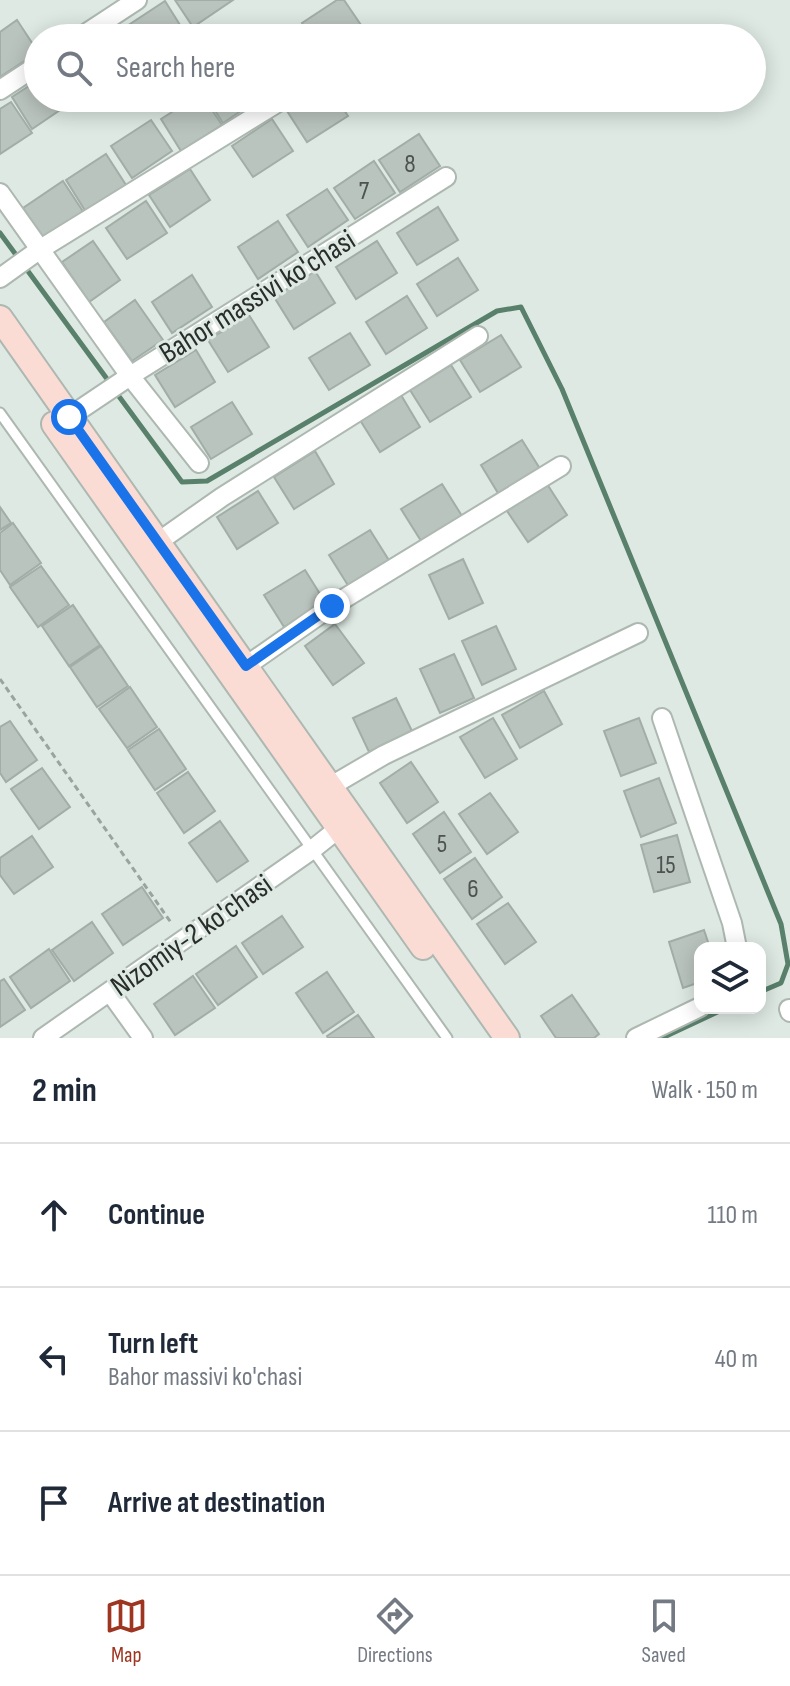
<!DOCTYPE html>
<meta charset="utf-8">
<style>
body{margin:0;font-family:"Sofia Sans Condensed",sans-serif;background:#f6f6f7;color:#1f2937}
.controls{position:absolute;right:24px;bottom:24px;display:grid;overflow:hidden;border-radius:16px;box-shadow:0 4px 20px #0003}
.controls button{width:72px;height:72px;display:grid;place-items:center;padding:0;border:0;border-bottom:2px solid #e0e1e3;background:#fff;color:#1f2937;font:40px sans-serif}
.stop{position:absolute;width:24px;height:24px;margin:-18px;border:6px solid #1a73e8;border-radius:50%;background:#fff}
.stop.end{background:#1a73e8;border-color:#fff;box-shadow:0 2px 8px #0008}
.list{margin:0;padding:0;list-style:none}
h2{display:flex;justify-content:space-between;align-items:center;height:104px;margin:0;padding:0 32px;font-size:34px}
h2 small{font-size:26px;font-weight:400;color:#747a83}
.list li{display:grid;grid-template-columns:52px 1fr auto;gap:24px;align-items:center;box-sizing:border-box;height:144px;padding:0 32px;border-top:2px solid #e0e1e3}
.list b{display:block;font-size:30px;white-space:nowrap}
.list p{margin:0;font-size:26px;white-space:nowrap;color:#747a83}
.list em{font-size:26px;font-style:normal;color:#747a83}
.icon{flex:none;width:44px;height:44px;fill:none;stroke:currentColor;stroke-width:2;stroke-linecap:round;stroke-linejoin:round}
.map{position:relative;flex:none;width:790px;height:1038px;overflow:hidden}
.search{position:absolute;background:#fff;box-shadow:0 4px 20px #0003;left:24px;right:24px;top:24px;height:88px;display:flex;align-items:center;gap:20px;box-sizing:border-box;padding:0 28px;border-radius:44px;color:#747a83;font-size:30px}
.sheet{height:536px;background:#fff}
nav{display:flex;justify-content:space-around;align-items:center;box-sizing:border-box;height:112px;border-top:2px solid #e0e1e3;background:#fff;font-size:22px;color:#747a83}
nav a{display:grid;justify-items:center;gap:4px}
nav .on{color:#9e3520}
.map>svg:first-child{display:block}
</style>
<div class="map">
<svg width="790" height="1038" viewBox="0 0 790 1038">
<rect width="100%" height="100%" fill="#dee9e3"/>
<g fill="none" stroke-linecap="round" stroke-linejoin="round">
<g stroke="#58806b" stroke-width="5">
<polyline points="0,233 110,383"/>
<polyline points="115,391 182,482 207,481 497,311 521,307 562,389 781,924 788,964 781,983 760,992"/>
<polyline points="662,1038 726,1008"/>
</g>
</g>
<g fill="#bac4be" stroke="#a2ada7" stroke-width="2">
<polygon points="175,0 233,0 193,27"/>
<polygon points="337,0 344,0 363,28 348,38 312,38 302,23"/>
<polygon points="165,1 185,33 177,38 131,38 124,28"/>
<polygon points="17,20 38,52 0,77 0,32"/>
<polygon points="38,80 38,98 70,98 72,102 32,129 12,97"/>
<polygon points="194,98 204,98 222,125 181,151 161,119"/>
<polygon points="207,98 260,98 223,123"/>
<polygon points="306,98 336,98 348,116 307,142 287,111"/>
<polygon points="345,98 371,98 352,110"/>
<polygon points="11,102 32,133 0,154 0,109"/>
<polygon points="272,119 293,151 253,177 232,146"/>
<polygon points="151,120 172,151 132,178 111,146"/>
<polygon points="419,134 440,166 400,192 379,160"/>
<polygon points="106,154 126,185 86,212 66,180"/>
<polygon points="374,161 395,193 355,219 334,188"/>
<polygon points="190,169 210,200 170,227 149,195"/>
<polygon points="63,181 84,213 44,239 23,208"/>
<polygon points="327,189 348,220 308,247 287,215"/>
<polygon points="146,201 167,233 127,259 106,228"/>
<polygon points="438,207 458,240 417,265 397,233"/>
<polygon points="278,221 298,252 258,279 238,247"/>
<polygon points="93,241 120,280 89,302 62,262"/>
<polygon points="377,241 397,273 356,299 336,267"/>
<polygon points="458,258 478,290 437,316 417,284"/>
<polygon points="315,271 335,303 294,329 274,297"/>
<polygon points="192,275 212,307 172,333 152,302"/>
<polygon points="407,296 427,328 386,354 366,322"/>
<polygon points="135,300 163,340 132,361 104,322"/>
<polygon points="249,315 269,347 228,372 208,340"/>
<polygon points="350,333 370,365 329,390 309,358"/>
<polygon points="501,335 521,367 480,392 460,360"/>
<polygon points="196,350 215,382 175,407 155,375"/>
<polygon points="451,365 471,397 430,422 410,390"/>
<polygon points="401,395 420,427 380,452 360,420"/>
<polygon points="232,402 252,434 211,459 191,427"/>
<polygon points="522,440 542,472 501,498 481,465"/>
<polygon points="315,451 334,484 294,509 274,477"/>
<polygon points="442,484 462,516 421,541 401,509"/>
<polygon points="547,484 567,515 528,542 507,511"/>
<polygon points="258,491 278,523 237,549 217,517"/>
<polygon points="0,507 11,523 0,530"/>
<polygon points="13,523 41,563 10,585 0,570 0,533"/>
<polygon points="370,530 390,562 349,587 329,555"/>
<polygon points="463,559 483,603 449,619 429,575"/>
<polygon points="41,566 69,605 38,627 10,587"/>
<polygon points="305,570 325,602 284,627 264,595"/>
<polygon points="73,605 100,645 69,666 42,626"/>
<polygon points="335,624 364,663 333,685 305,646"/>
<polygon points="496,626 516,669 482,685 462,641"/>
<polygon points="101,646 128,686 97,707 70,667"/>
<polygon points="454,654 474,698 440,713 420,669"/>
<polygon points="130,687 157,727 127,748 99,709"/>
<polygon points="544,691 562,724 520,748 502,715"/>
<polygon points="396,698 412,731 369,752 353,718"/>
<polygon points="493,718 517,759 485,778 460,737"/>
<polygon points="639,718 656,763 621,776 604,731"/>
<polygon points="10,721 37,760 6,782 0,773 0,727"/>
<polygon points="159,729 186,769 155,790 128,750"/>
<polygon points="411,762 438,802 407,823 380,783"/>
<polygon points="42,768 70,807 39,829 11,789"/>
<polygon points="188,772 215,811 184,833 157,793"/>
<polygon points="659,778 676,823 641,837 624,791"/>
<polygon points="490,793 518,832 487,854 459,814"/>
<polygon points="444,812 471,852 440,873 413,834"/>
<polygon points="220,821 248,861 217,882 189,843"/>
<polygon points="677,835 690,882 654,892 641,845"/>
<polygon points="32,836 53,867 14,894 0,875 0,858"/>
<polygon points="475,858 502,897 472,919 444,879"/>
<polygon points="142,887 163,918 123,945 102,914"/>
<polygon points="508,903 536,942 505,964 477,924"/>
<polygon points="282,916 303,947 263,974 242,943"/>
<polygon points="92,922 113,953 74,981 52,950"/>
<polygon points="704,930 710,948 700,948 700,982 683,988 669,942"/>
<polygon points="236,946 257,977 218,1005 196,974"/>
<polygon points="49,949 70,981 31,1008 10,977"/>
<polygon points="327,972 354,1012 323,1033 296,993"/>
<polygon points="193,976 215,1008 175,1035 154,1004"/>
<polygon points="4,979 25,1010 0,1027 0,981"/>
<polygon points="572,995 599,1034 594,1038 556,1038 541,1016"/>
<polygon points="358,1015 374,1038 328,1038 327,1036"/>
</g>
<g fill="none" stroke-linecap="round" stroke-linejoin="round">
<defs>
<polyline id="service" points="0,413 447,1038"/>
<g id="minor">
<polyline points="79,38 137,0"/>
<polyline points="383,38 386,36"/>
<polyline points="0,90 38,65"/>
<polyline points="0,193 130,376 199,463"/>
<polyline points="0,278 39,250 285,98"/>
<polyline points="69,417 130,376 446,177"/>
<polyline points="158,542 222,497 478,336"/>
<polyline points="246,666 332,606 561,466"/>
<polyline points="662,718 732,923 737,948"/>
<polyline points="331,786 384,755 638,633"/>
<polyline points="110,992 143,1038"/>
<polyline points="789,1009 790,1012"/>
<polyline points="43,1038 313,849 338,829"/>
<polyline points="636,1038 700,1007"/>
</g>
<g id="secondary">
<polyline points="0,318 507,1038"/>
<polyline points="54,424 423,947"/>
</g>
</defs>
<use href="#service" stroke="#adb8b1" stroke-width="13"/>
<use href="#minor" stroke="#adb8b1" stroke-width="22"/>
<use href="#secondary" stroke="#adb8b1" stroke-width="28"/>
<polyline stroke="#9ba39e" stroke-width="3" stroke-dasharray="6 4" stroke-linecap="butt" points="0,679 172,924"/>
<use href="#service" stroke="#fff" stroke-width="9"/>
<use href="#minor" stroke="#fff" stroke-width="18"/>
<use href="#secondary" stroke="#fbdcd5" stroke-width="24"/>
</g>
<g fill="none" stroke-linecap="round" stroke-linejoin="round">
<polyline stroke="#1a73e8" stroke-width="10" points="69,417 246,666 332,606"/>
</g>
<g text-anchor="middle" stroke-width="6" stroke-linejoin="round" paint-order="stroke">
<g font-size="26" fill="#4d5350">
<text x="410" y="172">8</text>
<text x="364" y="199">7</text>
<text x="442" y="852">5</text>
<text x="666" y="873">15</text>
<text x="473" y="897">6</text>
</g>
<g font-size="30" fill="#292d2b" stroke="#dee9e3">
<text transform="translate(257 296) rotate(-32)" y="10">Bahor massivi ko'chasi</text>
<text transform="translate(191 935) rotate(-35)" y="10">Nizomiy-2 ko'chasi</text>
</g>
</g>
</svg>
<div class="controls">
<button><svg class="icon" aria-label="layers" viewBox="0 0 24 24"><path d="M12 4l9 5-9 5-9-5zM3 14l9 5 9-5"/></svg></button>
</div>
<div class="stop" style="left:69px;top:417px"></div>
<div class="stop end" style="left:332px;top:606px"></div>
<div class="search"><svg class="icon" aria-label="search" viewBox="0 0 24 24"><circle cx="10" cy="10" r="6"/><path d="M15 15l6 6"/></svg>Search here</div>
</div>
<section class="sheet">
<h2>2 min<small>Walk · 150 m</small></h2>
<ul class="list">
<li><svg class="icon" aria-label="ahead" viewBox="0 0 24 24"><path d="M12 20V5M6 11l6-6 6 6"/></svg><div><b>Continue</b></div><em>110 m</em></li>
<li><svg class="icon" aria-label="left" viewBox="0 0 24 24"><path d="M17 20v-9H6M10 6l-5 5 5 5"/></svg><div><b>Turn left</b><p>Bahor massivi ko'chasi</p></div><em>40 m</em></li>
<li><svg class="icon" aria-label="arrive" viewBox="0 0 24 24"><path d="M6 21V4h12l-3 4 3 4H6"/></svg><div><b>Arrive at destination</b></div></li>
</ul>
</section>
<nav>
<a class="on"><svg class="icon" aria-label="map" viewBox="0 0 24 24"><path d="M3 6l6-2 6 2 6-2v14l-6 2-6-2-6 2zM9 4v14M15 6v14"/></svg>Map</a>
<a><svg class="icon" aria-label="directions" viewBox="0 0 24 24"><path d="M12 3l9 9-9 9-9-9zM9 14v-3h6M13 9l2 2-2 2"/></svg>Directions</a>
<a><svg class="icon" aria-label="saved" viewBox="0 0 24 24"><path d="M7 4h10v16l-5-4-5 4z"/></svg>Saved</a>
</nav>
